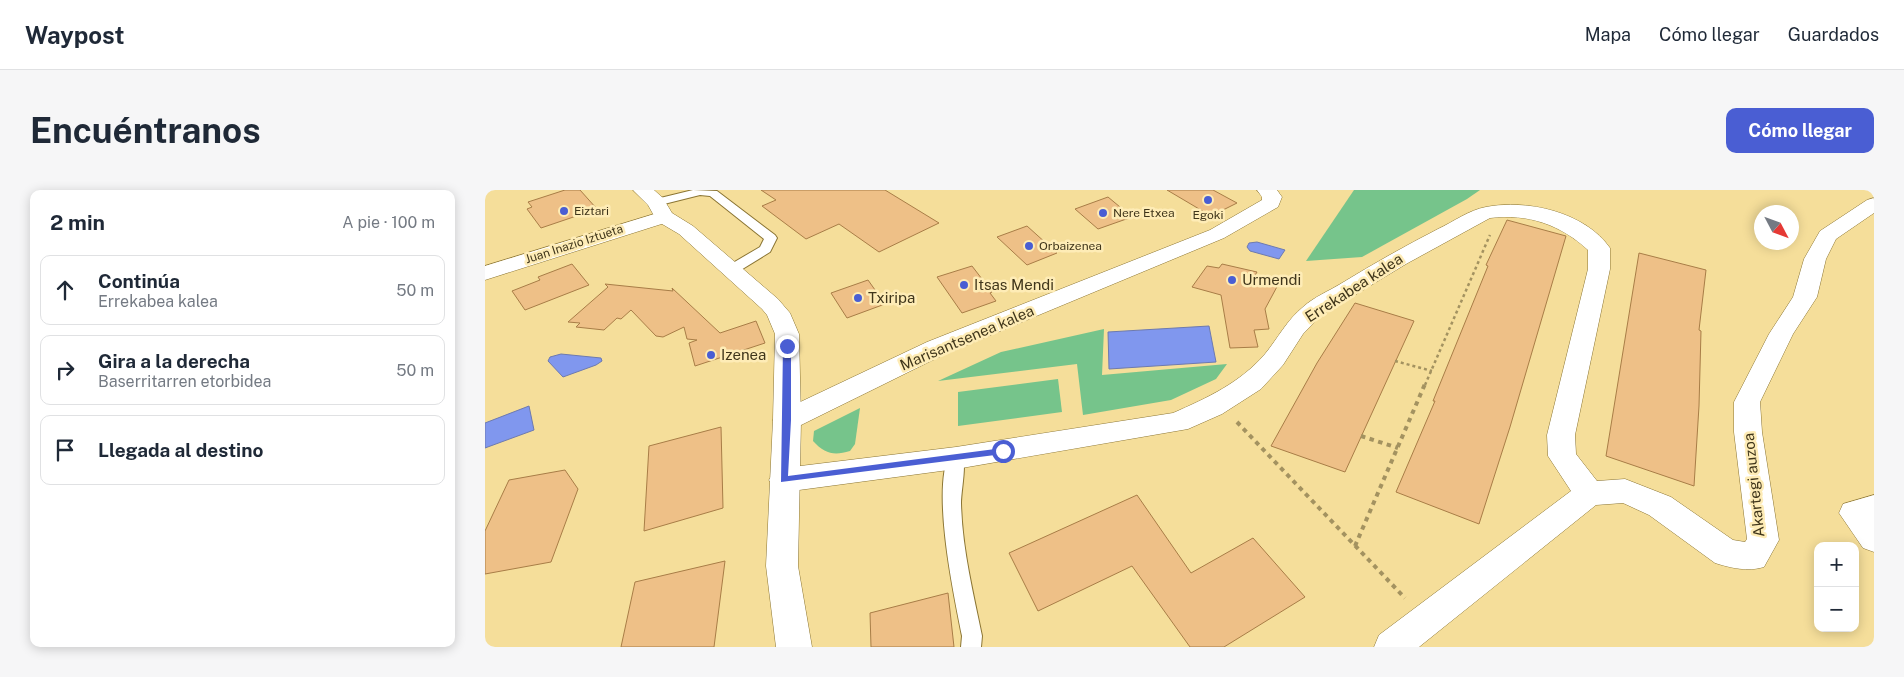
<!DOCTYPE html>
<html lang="es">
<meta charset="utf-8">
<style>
body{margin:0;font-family:"Public Sans",sans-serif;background:#f6f6f7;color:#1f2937}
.controls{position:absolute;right:15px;bottom:15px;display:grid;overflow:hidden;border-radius:10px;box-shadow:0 2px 12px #0003}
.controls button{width:45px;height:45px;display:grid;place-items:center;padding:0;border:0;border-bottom:1px solid #e0e1e3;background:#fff;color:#1f2937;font:25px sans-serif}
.compass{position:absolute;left:1269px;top:15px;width:45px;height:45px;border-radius:50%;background:#fff;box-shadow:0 2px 12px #0003;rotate:131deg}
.stop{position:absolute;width:15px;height:15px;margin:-11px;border:4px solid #4a5ed3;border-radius:50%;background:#fff}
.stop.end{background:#4a5ed3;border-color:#fff;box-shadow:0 1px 5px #0008}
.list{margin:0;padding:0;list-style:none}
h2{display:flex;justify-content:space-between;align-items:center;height:65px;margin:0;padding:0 20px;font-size:21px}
h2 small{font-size:16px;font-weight:400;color:#747a83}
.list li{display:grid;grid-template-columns:32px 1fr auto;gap:15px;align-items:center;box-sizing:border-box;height:70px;margin:0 10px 10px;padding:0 10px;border:1px solid #e0e1e3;border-radius:10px}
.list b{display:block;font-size:19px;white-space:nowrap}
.list p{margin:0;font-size:16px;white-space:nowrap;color:#747a83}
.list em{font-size:16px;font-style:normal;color:#747a83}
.icon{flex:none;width:28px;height:28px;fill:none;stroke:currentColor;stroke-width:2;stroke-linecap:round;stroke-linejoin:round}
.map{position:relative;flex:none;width:1389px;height:457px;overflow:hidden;border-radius:10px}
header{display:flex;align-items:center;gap:30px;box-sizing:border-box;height:70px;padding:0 25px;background:#fff;border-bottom:1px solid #e0e1e3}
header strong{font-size:24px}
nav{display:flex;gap:28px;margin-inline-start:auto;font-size:18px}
.intro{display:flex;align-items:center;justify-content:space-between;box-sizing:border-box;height:120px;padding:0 30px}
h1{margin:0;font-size:35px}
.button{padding:12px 22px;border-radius:10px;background:#4a5ed3;color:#fff;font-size:18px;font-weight:700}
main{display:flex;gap:30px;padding:0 30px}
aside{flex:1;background:#fff;border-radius:10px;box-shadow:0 2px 12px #0003}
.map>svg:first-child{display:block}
</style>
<header>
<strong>Waypost</strong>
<nav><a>Mapa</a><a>Cómo llegar</a><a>Guardados</a></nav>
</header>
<div class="intro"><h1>Encuéntranos</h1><a class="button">Cómo llegar</a></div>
<main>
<aside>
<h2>2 min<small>A pie · 100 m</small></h2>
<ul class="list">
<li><svg class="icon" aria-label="ahead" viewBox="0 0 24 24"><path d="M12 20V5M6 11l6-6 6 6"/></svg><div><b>Continúa</b><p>Errekabea kalea</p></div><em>50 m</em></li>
<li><svg class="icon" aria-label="right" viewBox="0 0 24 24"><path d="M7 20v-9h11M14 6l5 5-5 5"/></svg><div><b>Gira a la derecha</b><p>Baserritarren etorbidea</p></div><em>50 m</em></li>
<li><svg class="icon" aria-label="arrive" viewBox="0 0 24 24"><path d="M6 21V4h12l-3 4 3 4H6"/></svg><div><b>Llegada al destino</b></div></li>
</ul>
</aside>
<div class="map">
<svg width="1389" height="457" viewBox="0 0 1389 457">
<rect width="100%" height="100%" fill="#f5de9a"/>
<g fill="#76c48b">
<polygon points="869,0 995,0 982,9 877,67 821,71"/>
<polygon points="619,139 617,185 742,174 731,189 686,210 598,225 592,174 453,191 516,162"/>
<polygon points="573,189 577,222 473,236 473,202"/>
<path d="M 375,218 L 370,254 L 365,261 C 349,266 340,264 328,251 L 329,241 Z"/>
</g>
<g fill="#8097ee" stroke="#6d7aaf">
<polygon points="772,52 800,60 794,69 765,61 762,57 764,53"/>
<polygon points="724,136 731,172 624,179 623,142"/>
<polygon points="76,164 116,168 117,171 111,175 78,187 63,171 65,167"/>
<polygon points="44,216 49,240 0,258 0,233"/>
</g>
<g fill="#eec087" stroke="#a87d47">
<polygon points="80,0 95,0 112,19 56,38 42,19 47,17 43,12"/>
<polygon points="276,0 400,0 454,33 394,62 354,34 321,49 277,16 291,10"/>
<polygon points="682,0 728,0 752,13 726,26"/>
<polygon points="623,7 647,27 613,39 590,19"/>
<polygon points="1022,30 1081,46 1025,237 994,334 911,302 950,211 948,211 1003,76 1001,75"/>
<polygon points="542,36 572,63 542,75 512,47"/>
<polygon points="1154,63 1221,80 1214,140 1216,141 1214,216 1209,296 1121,266"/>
<polygon points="87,74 104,95 40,120 27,101 55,90 53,87"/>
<polygon points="737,74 772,82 769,87 794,93 780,119 784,139 769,140 773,157 745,158 736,105 707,97 722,76 734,78"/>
<polygon points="487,76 507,102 505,103 511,111 477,123 452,87"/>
<polygon points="383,90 400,114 362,128 346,103"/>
<polygon points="120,94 188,101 187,98 235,143 271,131 280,153 210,176 204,153 212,150 202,149 199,137 178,147 171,146 146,120 136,129 132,128 119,140 91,137 95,133 83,132 123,97"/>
<polygon points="870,113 929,131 860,282 786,256 832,173"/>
<polygon points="236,237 238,318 159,341 164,256"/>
<polygon points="80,280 93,299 66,372 0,384 0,341 24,290"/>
<polygon points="652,305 706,383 768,348 820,407 739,457 705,457 647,376 553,421 524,363"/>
<polygon points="240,371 229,457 136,457 150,392"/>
<polygon points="463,403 469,457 386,457 385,423"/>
</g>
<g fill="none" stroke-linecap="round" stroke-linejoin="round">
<defs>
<g id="service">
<polygon points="208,0 232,1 290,45 292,48 285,62 251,83 241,83 239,80 241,77 275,57 279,49 225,6 215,5 171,16 165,12 167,10"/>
<path d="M 471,262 L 477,263 C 482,273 476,301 476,313 C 477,358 488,402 497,446 L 496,457 L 476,457 L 477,446 C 469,406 446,299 465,263 Z"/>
</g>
<g id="minor">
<polygon points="772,0 792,0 797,7 793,17 739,48 460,164 312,237 302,240 292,237 288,230 292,223 442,152 725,40 777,10 777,7"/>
<path d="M 1389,8 L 1389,23 L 1351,49 L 1341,69 L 1332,107 L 1308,144 L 1275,212 L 1277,242 L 1294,350 L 1279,377 C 1263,382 1246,378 1230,373 L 1164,325 L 1138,313 L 1111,315 L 934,457 L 889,457 L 894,445 L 1086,301 L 1063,266 L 1062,245 L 1103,79 L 1103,60 C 1076,35 1043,23 1005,28 L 921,74 L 835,126 L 818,144 L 798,175 L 776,199 L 737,224 L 703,239 L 471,279 L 299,302 L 289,298 L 284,290 L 289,282 L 299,278 L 471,257 L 688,223 C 722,208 755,193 780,164 C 793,148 802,130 818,117 C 829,107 844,101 857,93 C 888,74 920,56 953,39 C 968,32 984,20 1001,17 C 1042,9 1100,22 1125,58 L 1125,79 L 1090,245 L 1091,264 L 1112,291 L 1140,289 L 1186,307 L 1248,350 L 1260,352 L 1262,349 L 1249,242 L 1249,212 L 1284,144 L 1308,107 L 1319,69 L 1335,41 L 1382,10 Z"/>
<polygon points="179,21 186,23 189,27 186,31 0,90 0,76"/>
<polygon points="1389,305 1389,362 1378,358 1354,323 1358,314"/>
</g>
<polygon id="tertiary" points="148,0 169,0 178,8 187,23 208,36 293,109 305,123 314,144 316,230 313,376 327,457 291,457 281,376 288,230 290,144 282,125 277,119 194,44 172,31 163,15"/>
</defs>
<use href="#service" stroke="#8b7533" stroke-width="2"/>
<use href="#minor" stroke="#8b7533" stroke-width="1"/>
<use href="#tertiary" stroke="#8b7533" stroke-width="1"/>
<g stroke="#a39260" stroke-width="2.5" stroke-dasharray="3 3" stroke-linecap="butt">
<polyline points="910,171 947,181"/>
<polyline points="940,195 1005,45"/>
</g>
<g stroke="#a39260" stroke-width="4" stroke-dasharray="4.5 4.5" stroke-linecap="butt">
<polyline points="752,232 920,408"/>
<polyline points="876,246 913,258"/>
<polyline points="870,356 940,194"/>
</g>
<use href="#service" fill="#fff" fill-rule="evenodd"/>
<use href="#minor" fill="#fff" fill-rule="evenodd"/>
<use href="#tertiary" fill="#fff" fill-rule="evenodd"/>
</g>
<polygon fill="#4a5ed3" points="302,154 306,156 306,230 303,286 518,258 522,261 518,264 296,292 298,156"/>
<g fill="#4a5ed3" stroke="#feecb6" stroke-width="2">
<circle cx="723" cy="10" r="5"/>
<circle cx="79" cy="21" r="5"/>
<circle cx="618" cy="23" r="5"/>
<circle cx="544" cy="56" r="5"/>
<circle cx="747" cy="90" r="5"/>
<circle cx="479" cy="95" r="5"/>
<circle cx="373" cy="108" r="5"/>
<circle cx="226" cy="165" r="5"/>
</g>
<g text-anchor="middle" stroke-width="5" stroke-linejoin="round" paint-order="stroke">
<g font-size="12" fill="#40361b" stroke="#feecb6" text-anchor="start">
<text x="89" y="25">Eiztari</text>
<text x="628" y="27">Nere Etxea</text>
<text x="723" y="29" text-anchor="middle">Egoki</text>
<text x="554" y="60">Orbaizenea</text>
</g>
<g font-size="12" fill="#40361b" stroke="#feecb6">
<text transform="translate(89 54) rotate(-18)" y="4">Juan Inazio Iztueta</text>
</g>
<g font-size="15" fill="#40361b" stroke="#feecb6" text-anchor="start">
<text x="757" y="95">Urmendi</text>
<text x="489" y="100">Itsas Mendi</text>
<text x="383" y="113">Txiripa</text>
<text x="236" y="170">Izenea</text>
</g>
<g font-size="15" fill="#40361b" stroke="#feecb6">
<text transform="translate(869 98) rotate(-33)" y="5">Errekabea kalea</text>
<text transform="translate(482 148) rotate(-23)" y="5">Marisantsenea kalea</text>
<text transform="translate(1269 295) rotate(-96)" y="5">Akartegi auzoa</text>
</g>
</g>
</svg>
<div class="controls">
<button>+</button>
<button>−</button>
</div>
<svg class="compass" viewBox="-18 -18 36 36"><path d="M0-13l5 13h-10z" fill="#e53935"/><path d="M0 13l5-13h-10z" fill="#747a83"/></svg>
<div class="stop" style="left:518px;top:261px"></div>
<div class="stop end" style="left:302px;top:156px"></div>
</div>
</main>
